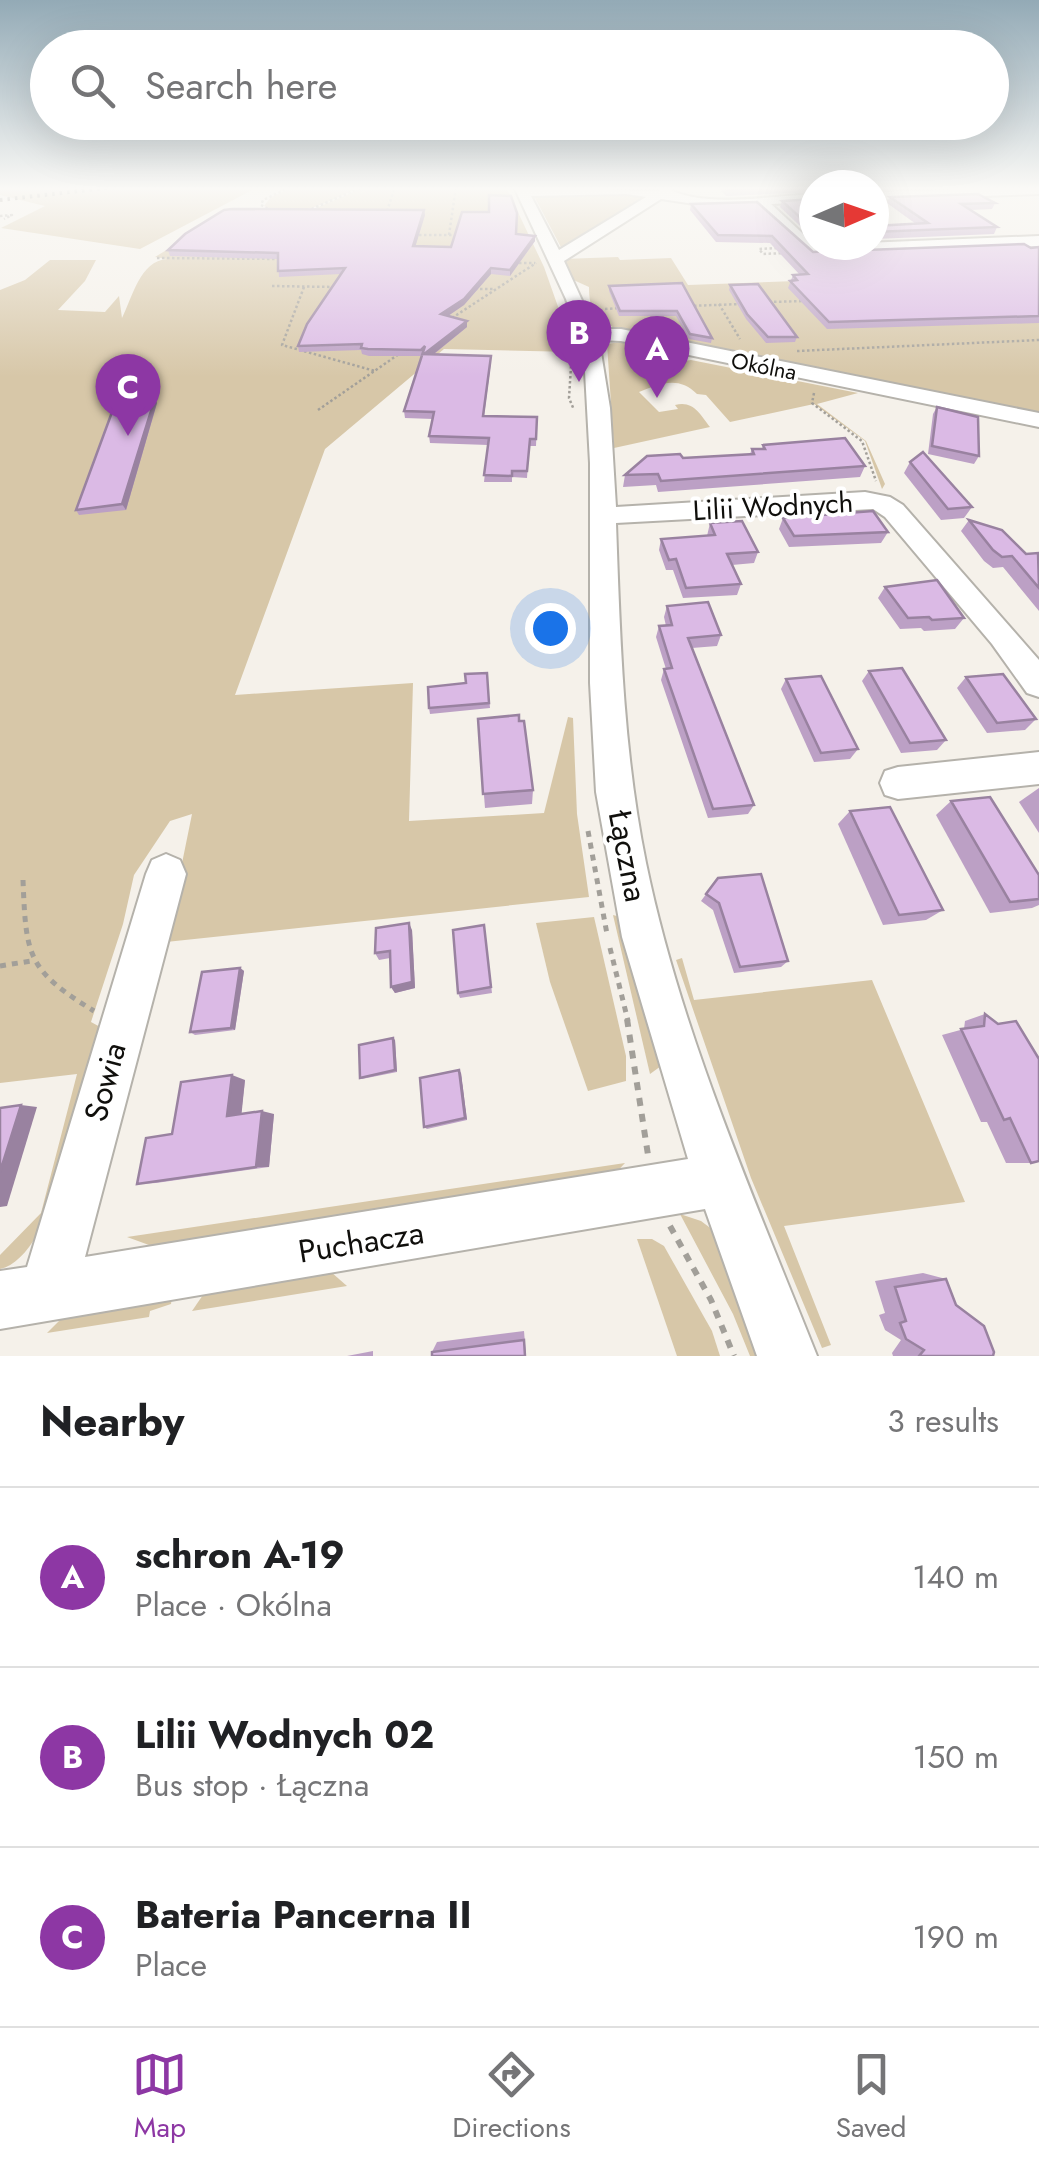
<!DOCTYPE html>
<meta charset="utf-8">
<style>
body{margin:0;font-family:Jost,sans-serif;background:#f2f2f2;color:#202124}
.compass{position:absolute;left:799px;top:170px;width:90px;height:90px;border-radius:50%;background:#fff;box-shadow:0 10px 40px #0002;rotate:88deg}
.you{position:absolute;left:550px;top:628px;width:35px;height:35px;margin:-25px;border:8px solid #fff;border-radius:50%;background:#1a73e8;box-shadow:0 0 0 15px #1a73e833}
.badge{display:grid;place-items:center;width:65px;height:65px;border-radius:50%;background:#8d37a4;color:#fff;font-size:32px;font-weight:700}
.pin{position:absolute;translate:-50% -82px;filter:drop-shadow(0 2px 5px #0008)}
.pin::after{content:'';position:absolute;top:52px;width:35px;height:30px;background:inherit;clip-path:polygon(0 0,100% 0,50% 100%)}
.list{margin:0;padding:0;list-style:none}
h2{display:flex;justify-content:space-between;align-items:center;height:130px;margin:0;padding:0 40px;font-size:42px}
h2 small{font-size:32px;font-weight:400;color:#757577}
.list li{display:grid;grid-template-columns:65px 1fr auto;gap:30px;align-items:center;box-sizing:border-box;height:180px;padding:0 40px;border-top:2px solid #e0e0e0}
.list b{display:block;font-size:38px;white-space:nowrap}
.list p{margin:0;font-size:32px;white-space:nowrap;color:#757577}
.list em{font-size:32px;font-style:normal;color:#757577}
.icon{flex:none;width:55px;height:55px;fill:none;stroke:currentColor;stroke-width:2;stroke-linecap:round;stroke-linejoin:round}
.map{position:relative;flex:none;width:1039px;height:1356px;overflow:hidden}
.search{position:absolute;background:#fff;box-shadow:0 10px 40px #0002;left:30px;right:30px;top:30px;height:110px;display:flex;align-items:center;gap:25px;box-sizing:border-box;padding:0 35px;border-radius:55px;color:#757577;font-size:38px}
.sheet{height:670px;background:#fff}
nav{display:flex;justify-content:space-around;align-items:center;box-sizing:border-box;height:140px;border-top:2px solid #e0e0e0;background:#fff;font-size:28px;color:#757577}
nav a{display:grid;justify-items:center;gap:5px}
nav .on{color:#8d37a4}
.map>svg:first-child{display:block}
</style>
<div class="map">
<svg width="1039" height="1356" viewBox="0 0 1039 1356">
<rect width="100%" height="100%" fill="#f5f1ea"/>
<g fill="#d7c7a8">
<polygon points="0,187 258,187 140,249 1,228 45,206 0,195"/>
<path d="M 294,187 L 359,187 C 330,201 297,221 264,206 L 271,197 Z"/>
<path d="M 365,187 L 372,187 L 360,193 L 377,187 L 506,187 L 544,267 L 574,352 L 444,349 L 325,449 L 235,695 L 413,683 L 409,821 L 544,813 L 568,717 L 573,718 L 577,814 L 589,897 L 166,942 L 192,814 L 170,821 L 134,875 L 123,924 L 91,1022 L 102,1028 C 88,1080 57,1257 0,1269 L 0,1255 L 41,1213 L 77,1074 L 0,1083 L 0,290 L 25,280 L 50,260 L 96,260 L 85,281 L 58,310 L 105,312 L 119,296 L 122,318 C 133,296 140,261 167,259 L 155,257 L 226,214 L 309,211 Z"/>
<polygon points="610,192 651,196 563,251 534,196"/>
<path d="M 618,257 L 620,260 L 671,258 L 688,285 L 1039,272 L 1039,416 L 615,328 C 595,318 589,310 589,287 L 569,278 L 563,259 Z"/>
<path d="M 620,342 L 678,362 L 691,360 L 858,393 L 817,404 L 866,441 L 885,484 L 882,489 L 865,441 L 814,404 L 730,422 L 706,395 L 697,394 C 679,376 661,383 639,392 L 659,412 L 678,409 L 675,405 C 693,400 700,414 710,427 L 614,448 L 607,344 Z"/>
<polygon points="613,915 624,918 661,1066 650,1074"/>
<polygon points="594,917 626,1056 626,1081 588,1091 550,982 536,923"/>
<polygon points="682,958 694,1000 872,980 965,1202 784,1226 831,1345 822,1348 751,1178 676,960"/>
<polygon points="625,1163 612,1177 160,1249 127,1237"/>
<polygon points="680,1214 701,1221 713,1230 760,1356 750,1356 733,1314"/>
<polygon points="637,1239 652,1239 664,1246 712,1331 720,1356 677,1356"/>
<polygon points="331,1272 347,1286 192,1311 207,1289"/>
<polygon points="172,1297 171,1304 150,1311 149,1317 47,1333 64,1316"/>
</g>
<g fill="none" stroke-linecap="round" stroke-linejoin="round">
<defs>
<g id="minor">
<path d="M 514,187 L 657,191 L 665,187 C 700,209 770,196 814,194 L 814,202 L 771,204 L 815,245 L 1039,236 L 1039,246 L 811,255 L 757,204 L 708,206 L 661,199 L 564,261 L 595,329 L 621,329 L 1039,413 L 1039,427 L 621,341 L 599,340 L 610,408 L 616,507 L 865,492 L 890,497 L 903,505 L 1039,660 L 1039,697 L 1027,693 L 992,644 L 885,517 L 873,509 L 616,523 C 620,637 623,750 646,863 C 681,1033 753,1195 817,1356 L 757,1356 L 705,1209 L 0,1329 L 0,1271 L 27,1267 L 146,874 L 152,860 L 166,854 L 180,860 L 186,874 L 85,1257 L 688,1159 L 622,937 L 596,792 L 590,683 L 590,463 L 584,353 L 566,299 ZM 626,194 L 646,197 L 559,250 L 531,196 Z"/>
<polygon points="1039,187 1039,194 874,200 874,192"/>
<polygon points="1039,752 1039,784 898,799 885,795 880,783 885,771 898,767"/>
</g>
</defs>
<use href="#minor" stroke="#b5b2ab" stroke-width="4"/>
<g stroke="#a29f99" stroke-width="2.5" stroke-dasharray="2.5 2.5" stroke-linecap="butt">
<polyline points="272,211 261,205 263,200 291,187"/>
<polyline points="307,211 362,187"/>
<polyline points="387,211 395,187"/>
<polyline points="0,216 12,215 4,219"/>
<polyline points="414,235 459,235"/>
<polyline points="449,235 456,187"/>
<polyline points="777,248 759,249 763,254 784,253"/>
<polyline points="157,258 280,259"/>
<polyline points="514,263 535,263"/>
<polyline points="272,286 335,287"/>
<polyline points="304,287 282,345 375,371"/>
<polyline points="475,289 495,289"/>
<polyline points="769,302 805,301"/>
<polyline points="719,304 740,339"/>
<polyline points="689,306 740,304"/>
<polyline points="605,309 620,308"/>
<polyline points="452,318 536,263"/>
<polyline points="797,351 1039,340"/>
<polyline points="571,366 569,398 574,410"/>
<polyline points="814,393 812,403 862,441 876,481"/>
<polyline points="318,410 399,354"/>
</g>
<g stroke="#a29f99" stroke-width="5" stroke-dasharray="6 6" stroke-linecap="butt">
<polyline points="588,831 607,934"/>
<path d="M 23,880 C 26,956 27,970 94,1011"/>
<polyline points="610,948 628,1021"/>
<polyline points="0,966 31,961"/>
</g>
<g stroke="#a29f99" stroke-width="6" stroke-dasharray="8 8" stroke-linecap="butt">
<polyline points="627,1019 648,1155"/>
<polyline points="670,1226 711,1300 734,1356"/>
</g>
<use href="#minor" fill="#fff" fill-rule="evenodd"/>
<polyline stroke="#42403c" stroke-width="4" stroke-dasharray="2.5 5" stroke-linecap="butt" points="0,200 114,187"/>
</g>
<g fill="#bca0c5">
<polygon points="722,187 814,187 814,192 726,196 721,191"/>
<polygon points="874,187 942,187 874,190"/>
<polygon points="890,197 995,203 992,209 970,210 997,227 994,234 874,239 874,226 916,224 887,203"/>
<polygon points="814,199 814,239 780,207 782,201"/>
<polygon points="691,204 813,252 1039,247 1039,323 827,329 788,288 793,275 800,275 770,243 716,242 690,210"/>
<polygon points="425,215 415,246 451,247 516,234 535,241 510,276 491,274 464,305 448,316 467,327 433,355 491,362 484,416 537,417 536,446 529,446 527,478 512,477 512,482 484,482 488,445 430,443 429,436 433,419 405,418 404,411 422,356 369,356 362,354 361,350 299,352 298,346 341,274 279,277 278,259 170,256 168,250"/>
<polygon points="682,283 712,338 711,343 689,339 676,316 619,316 609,291 609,286"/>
<polygon points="730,285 797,337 795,342 766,343 746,319 729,290"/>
<polygon points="155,398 157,403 126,510 79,515 76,510"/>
<polygon points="937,407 979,456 974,464 928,454 933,414"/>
<polygon points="763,445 865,466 860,477 658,492 656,485 623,487 625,475 683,458 750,454 752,449 762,449"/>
<polygon points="910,462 972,507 964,518 941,520 904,473"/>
<polygon points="783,518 888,532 881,543 789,547 779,529"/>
<polygon points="969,520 1026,554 1039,554 1039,611 1003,567 993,568 984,561 961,531"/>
<polygon points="710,523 758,552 754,563 732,565 741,584 737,595 683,598 673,570 666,570 659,550 661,539 707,536"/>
<polygon points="885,587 964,618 955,629 924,631 921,628 900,629 878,598"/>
<polygon points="667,606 721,635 717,646 692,648 754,805 748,814 708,818 661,680 664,669 666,669 656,637 659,626 666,626 664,617"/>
<polygon points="869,671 946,740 937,750 901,753 862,681"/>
<polygon points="487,673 490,708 430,714 429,708 466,683"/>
<polygon points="966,677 1036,719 1025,730 987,733 957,688"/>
<polygon points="786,679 858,749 850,759 814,762 781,689"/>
<polygon points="478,719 533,790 532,804 485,808"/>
<polygon points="1039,788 1039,833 1019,802"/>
<polygon points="951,801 1039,875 1039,905 1032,908 990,913 936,815"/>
<polygon points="850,811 943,910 926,920 883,925 838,824"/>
<polygon points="718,878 788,961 781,967 734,973 713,910 701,901"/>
<polygon points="484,925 492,993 460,998 458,993"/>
<polygon points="412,930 415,988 395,993 391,987 390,958 379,960 375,953"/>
<polygon points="240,968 244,971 235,1030 195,1035 190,1032"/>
<polygon points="985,1014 1031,1163 1006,1163 987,1122 981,1122 942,1035 964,1029 965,1021"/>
<polygon points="395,1040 397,1072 362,1079 360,1078"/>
<polygon points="461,1073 467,1120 427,1129 424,1127"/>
<polygon points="245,1080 241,1114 274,1114 269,1167 156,1183 137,1184 172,1134"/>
<polygon points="923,1273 946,1279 956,1305 993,1356 893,1356 892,1353 901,1340 885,1330 879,1315 885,1313 875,1281"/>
<polygon points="524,1331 526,1356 432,1352 437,1342"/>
<polygon points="373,1351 373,1356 347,1356"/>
</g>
<g fill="#9982a0">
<polygon points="424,210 425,215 414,251 413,246"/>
<polygon points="535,236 535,241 510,276 510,270"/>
<polygon points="491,268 491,274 464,305 442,320 441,314"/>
<polygon points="467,321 467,327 425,361 424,354"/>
<polygon points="155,398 157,403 126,510 122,504"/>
<polygon points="409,923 412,930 415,988 395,993 391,987"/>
<polygon points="240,968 244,971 235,1030 231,1028"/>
<polygon points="393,1038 395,1040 397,1072 395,1070"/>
<polygon points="459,1070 461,1073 467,1120 465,1118"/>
<polygon points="232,1075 245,1080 241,1119 227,1116"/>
<polygon points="21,1105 37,1107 7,1206 0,1207 0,1172"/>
<polygon points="262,1111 274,1114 269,1167 256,1167"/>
</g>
<g fill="#dbbae5" stroke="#9982a0" stroke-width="2.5">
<polygon points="724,187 791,187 727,190"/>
<polygon points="978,194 995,203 961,204 997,227 874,232 874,226 928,223 890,197"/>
<polygon points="489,195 511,196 517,213 516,234 535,236 510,270 491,268 464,299 441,314 467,321 424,354 491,356 483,416 537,417 536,439 530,439 527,471 512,471 512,476 484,475 489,438 429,436 434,412 404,411 425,346 421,350 368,349 361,348 362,344 298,346 307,324 345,268 278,271 278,253 168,250 185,234 224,210 232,209 424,210 413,246 451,247 462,212 489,212"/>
<polygon points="814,199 814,230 782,201"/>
<polygon points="757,202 813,252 1024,244 1031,248 1039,247 1039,316 829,322 790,281 797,280 793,275 808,274 772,236 718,235 691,204"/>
<polygon points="682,283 712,338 690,334 677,311 620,311 609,286"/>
<polygon points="758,284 797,337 768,337 747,314 730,285"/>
<polygon points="155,398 122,504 76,510 115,404"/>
<polygon points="937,407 978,417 979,456 932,446"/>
<polygon points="845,438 865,466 661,481 658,474 625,475 647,456 680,454 683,458 754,454 752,449 765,449 763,445"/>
<polygon points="923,452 972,507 948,509 910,462"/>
<polygon points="873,511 888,532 794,536 783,518"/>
<polygon points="969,520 1002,530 1026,554 1038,553 1039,588 1012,556 1002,557 993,550"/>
<polygon points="742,521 758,552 727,554 741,584 686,588 676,559 669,560 661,539 715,535 710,523"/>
<polygon points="937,580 964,618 932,620 929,617 908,618 885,587"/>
<polygon points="708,602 721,635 688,638 754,805 713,809 664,669 672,668 659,626 672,625 667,606"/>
<polygon points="902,668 946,740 910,743 869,671"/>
<polygon points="487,673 489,703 429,708 428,687 466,683 465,674"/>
<polygon points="1003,674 1036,719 997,723 966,677"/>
<polygon points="821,676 858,749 821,753 786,679"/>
<polygon points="519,715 519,721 524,721 533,790 483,794 478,719"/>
<polygon points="990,797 1039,875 1039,899 1010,902 951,801"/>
<polygon points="890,807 943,910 899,915 850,811"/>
<polygon points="761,874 788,961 740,967 719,903 706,894 718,878"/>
<polygon points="409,923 412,982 391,987 390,951 375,953 376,928"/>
<polygon points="484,925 491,987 458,993 453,930"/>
<polygon points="240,968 231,1028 190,1032 202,972"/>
<polygon points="985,1014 998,1024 1016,1021 1039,1059 1039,1161 1031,1163 1010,1118 1004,1120 961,1029 984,1026"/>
<polygon points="393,1038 395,1070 360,1078 359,1045"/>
<polygon points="459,1070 465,1118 424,1127 420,1078"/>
<polygon points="232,1075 227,1116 262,1111 256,1167 137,1184 146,1138 172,1134 181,1082"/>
<polygon points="21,1105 0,1172 0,1108"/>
<polygon points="946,1279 956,1305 984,1326 994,1352 993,1356 919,1356 924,1350 906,1339 900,1323 906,1321 895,1287"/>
<polygon points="524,1340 525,1356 432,1356 432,1352"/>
</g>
<linearGradient id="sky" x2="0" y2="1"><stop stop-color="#93aab6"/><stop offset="0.5" stop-color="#faf9f6"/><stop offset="1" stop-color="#faf9f6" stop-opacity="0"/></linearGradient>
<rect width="1039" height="377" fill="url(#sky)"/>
<g text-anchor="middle" stroke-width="8" stroke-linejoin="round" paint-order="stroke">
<g font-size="22" fill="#100f0c" stroke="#fff">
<text transform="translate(764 366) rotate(11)" y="8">Okólna</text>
</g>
<g font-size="28" fill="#100f0c" stroke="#fff">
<text transform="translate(773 506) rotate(-3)" y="10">Lilii Wodnych</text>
</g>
<g font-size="32" fill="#100f0c" stroke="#fff">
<text transform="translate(628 856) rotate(79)" y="11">Łączna</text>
<text transform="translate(105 1082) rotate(-75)" y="11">Sowia</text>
<text transform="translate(361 1242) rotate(-9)" y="11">Puchacza</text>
</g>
</g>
</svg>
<svg class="compass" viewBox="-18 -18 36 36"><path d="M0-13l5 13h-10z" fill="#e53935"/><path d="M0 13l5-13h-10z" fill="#757577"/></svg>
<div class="you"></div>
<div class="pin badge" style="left:657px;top:398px">A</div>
<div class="pin badge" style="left:579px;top:382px">B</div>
<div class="pin badge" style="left:128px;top:436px">C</div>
<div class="search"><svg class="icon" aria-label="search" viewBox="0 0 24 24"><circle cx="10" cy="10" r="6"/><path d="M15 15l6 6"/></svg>Search here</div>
</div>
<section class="sheet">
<h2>Nearby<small>3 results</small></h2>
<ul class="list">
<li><span class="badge">A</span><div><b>schron A-19</b><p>Place · Okólna</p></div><em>140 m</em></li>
<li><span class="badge">B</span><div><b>Lilii Wodnych 02</b><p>Bus stop · Łączna</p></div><em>150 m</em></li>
<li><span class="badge">C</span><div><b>Bateria Pancerna II</b><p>Place</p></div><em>190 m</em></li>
</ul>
</section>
<nav>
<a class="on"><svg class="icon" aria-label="map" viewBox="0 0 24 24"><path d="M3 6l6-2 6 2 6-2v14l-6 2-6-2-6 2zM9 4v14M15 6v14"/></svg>Map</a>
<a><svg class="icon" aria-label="directions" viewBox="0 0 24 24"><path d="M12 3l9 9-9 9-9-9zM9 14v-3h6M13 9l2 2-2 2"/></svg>Directions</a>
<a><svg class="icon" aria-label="saved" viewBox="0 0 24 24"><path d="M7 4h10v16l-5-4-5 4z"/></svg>Saved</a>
</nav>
